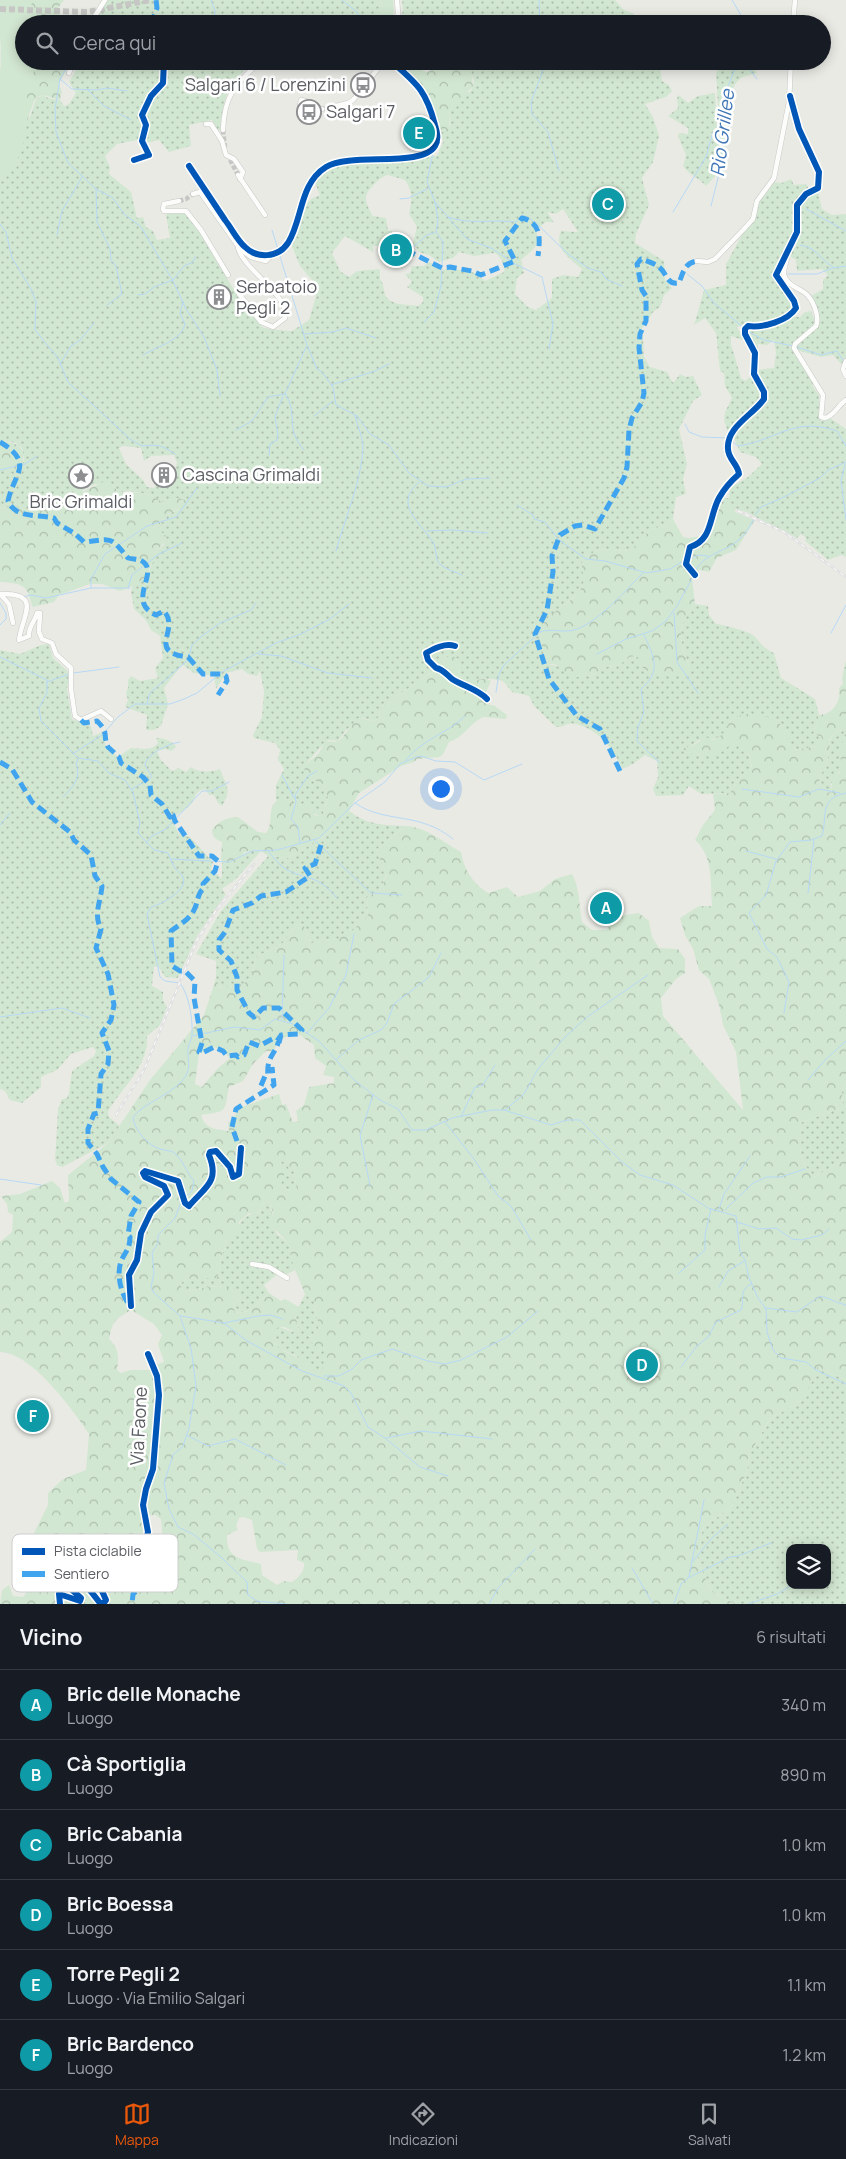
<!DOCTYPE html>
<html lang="it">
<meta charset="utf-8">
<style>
body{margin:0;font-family:Manrope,sans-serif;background:#20242c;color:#f1f3f6}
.controls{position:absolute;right:15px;bottom:15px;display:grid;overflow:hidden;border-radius:10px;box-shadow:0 2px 12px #0003}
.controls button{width:45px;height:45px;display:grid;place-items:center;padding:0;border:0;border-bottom:1px solid #363941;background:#171b24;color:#f1f3f6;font:25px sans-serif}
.you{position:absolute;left:440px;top:788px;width:18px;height:18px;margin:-12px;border:4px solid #fff;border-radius:50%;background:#1a73e8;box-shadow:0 0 0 8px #1a73e833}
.badge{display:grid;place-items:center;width:32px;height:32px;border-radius:50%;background:#ea580c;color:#fff;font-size:16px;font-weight:700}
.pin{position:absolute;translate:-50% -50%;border:2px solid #fff;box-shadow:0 1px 5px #0006}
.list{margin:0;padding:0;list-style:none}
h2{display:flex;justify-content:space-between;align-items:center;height:65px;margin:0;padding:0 20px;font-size:21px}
h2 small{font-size:16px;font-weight:400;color:#9ea1a6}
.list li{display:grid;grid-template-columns:32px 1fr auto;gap:15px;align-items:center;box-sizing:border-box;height:70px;padding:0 20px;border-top:1px solid #363941}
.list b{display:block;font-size:19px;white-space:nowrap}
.list p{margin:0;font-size:16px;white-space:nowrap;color:#9ea1a6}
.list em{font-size:16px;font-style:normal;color:#9ea1a6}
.icon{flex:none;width:28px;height:28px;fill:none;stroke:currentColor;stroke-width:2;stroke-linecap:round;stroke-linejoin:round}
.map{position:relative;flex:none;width:846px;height:1604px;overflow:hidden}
.search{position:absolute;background:#171b24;box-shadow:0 2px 12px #0003;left:15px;right:15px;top:15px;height:55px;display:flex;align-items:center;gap:12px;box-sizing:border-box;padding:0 18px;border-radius:28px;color:#9ea1a6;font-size:19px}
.sheet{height:485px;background:#171b24}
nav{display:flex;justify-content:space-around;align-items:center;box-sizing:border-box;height:70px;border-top:1px solid #363941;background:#171b24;font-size:14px;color:#9ea1a6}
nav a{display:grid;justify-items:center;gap:2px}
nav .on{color:#ea580c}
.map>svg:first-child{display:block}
</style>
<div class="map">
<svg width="846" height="1604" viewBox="0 0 846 1604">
<defs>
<pattern id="grass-dots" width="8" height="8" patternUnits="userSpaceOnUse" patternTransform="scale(1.25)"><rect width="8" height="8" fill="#d2e7d1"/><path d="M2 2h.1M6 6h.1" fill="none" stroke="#adbead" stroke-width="1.8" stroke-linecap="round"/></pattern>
<pattern id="forest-crowns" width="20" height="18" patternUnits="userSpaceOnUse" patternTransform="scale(1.25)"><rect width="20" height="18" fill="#d2e7d1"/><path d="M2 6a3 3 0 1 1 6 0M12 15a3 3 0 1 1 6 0" fill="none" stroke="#adbead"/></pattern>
</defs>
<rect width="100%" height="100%" fill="#eaeae5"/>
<g fill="url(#grass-dots)" fill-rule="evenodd">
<path d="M 107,0 L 382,0 L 372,24 L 357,24 L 356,21 L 352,22 L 349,16 C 329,23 311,31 292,16 L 276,18 L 277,24 L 273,22 L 256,24 L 94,24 Z"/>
<polygon points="402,0 615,0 623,9 642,18 649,24 400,24 403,10"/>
<path d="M 81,61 L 254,61 C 226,87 225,93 220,130 L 218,130 L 212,120 L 189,125 L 191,146 L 169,152 L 159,140 L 146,143 L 142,139 L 117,144 L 105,156 L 110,167 L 109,174 L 131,192 L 137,218 L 143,217 L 146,227 L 153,231 L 157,240 L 170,238 L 166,215 L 168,212 L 183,210 C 209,242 224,280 250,311 C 255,316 258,325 265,328 C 267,329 288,331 292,331 L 309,320 L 316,296 L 312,288 L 312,280 L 300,266 L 291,244 L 305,206 L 311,199 L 320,195 L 315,183 C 341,153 379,164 415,161 C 422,160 431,155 437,156 L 443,142 L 440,130 L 441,131 L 450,126 L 450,109 L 462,95 L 471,91 L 474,82 L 467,61 L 659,61 L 662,81 L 669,85 L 672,91 L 666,97 L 645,104 L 653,117 L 659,136 L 653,162 L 642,178 L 649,205 L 636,234 L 635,243 L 664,261 L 665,280 L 672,288 L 664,295 L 660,307 L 653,312 L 639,333 L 643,337 L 644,357 L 650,367 L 667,372 L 673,383 L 680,374 L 686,377 L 693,376 L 702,395 L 693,401 L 679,429 L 687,464 L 683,479 L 686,494 L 676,497 L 673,519 L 666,525 L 650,530 L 633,549 L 624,551 L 599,549 L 582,562 L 585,580 L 580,592 L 549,617 L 539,631 L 544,656 L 548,664 L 561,667 L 576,677 L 594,675 L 604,667 L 618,666 L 629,657 L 638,656 L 664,672 L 677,676 L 690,668 C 679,641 675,628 695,604 L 708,606 L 709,615 L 716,624 C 724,625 748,631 753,635 C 762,643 761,647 774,653 L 781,678 L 815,699 L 819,715 L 814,734 L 822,737 L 818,746 L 795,750 L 789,742 L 786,730 L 732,721 C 722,738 719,740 699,740 L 690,747 L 679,749 C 687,753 710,758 718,753 C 725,750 727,745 735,743 L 749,754 L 752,768 L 738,780 L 730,793 L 701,794 L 689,786 L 683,795 L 656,796 L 653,789 L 658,777 L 657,761 L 645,755 L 633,764 L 622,769 C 615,750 597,728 575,724 C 568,722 563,728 556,727 L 534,706 L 529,696 L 512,692 L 503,681 C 498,680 487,678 483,679 C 472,682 470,684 460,676 L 459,663 L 447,657 C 434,671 420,682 404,691 C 395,697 393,704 381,706 L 381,714 L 375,721 L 362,718 L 346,730 L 338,741 C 335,741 332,740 329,740 C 325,741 310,760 305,765 L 312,779 L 324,785 L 328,797 L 323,814 L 319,816 L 312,812 L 306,802 L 298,807 L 284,798 L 276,800 L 276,785 L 284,769 L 278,760 L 280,750 L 275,743 L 254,738 L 253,735 L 262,717 L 264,692 L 260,671 L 257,676 L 248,674 L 242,669 L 226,673 L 216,689 L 214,676 L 194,673 L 183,665 L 181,666 L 164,688 L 168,704 L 161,726 L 154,730 L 146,730 L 147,715 L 125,707 L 128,700 L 126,693 L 128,688 L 128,680 L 131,676 L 140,681 L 158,678 L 155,668 L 163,658 L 160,636 L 151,630 L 146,620 L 134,609 L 131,592 L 132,587 L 148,574 L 157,550 L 164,545 L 165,536 L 159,530 L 158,526 L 170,513 L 179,510 L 182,499 L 172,498 L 170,502 L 161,503 L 151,495 L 129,491 L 119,493 L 112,484 L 95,484 L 83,490 L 71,510 L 53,507 L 28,510 L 16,507 L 0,508 L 0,470 L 6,470 L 24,461 L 22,448 L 16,443 L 0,440 L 0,147 C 9,138 21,128 29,118 C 35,109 31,100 43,95 L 48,98 L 60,100 L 64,106 L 69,104 L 76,93 L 69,82 ZM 388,175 L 405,180 C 413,192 412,200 409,214 L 417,227 L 413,243 L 419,252 L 429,255 L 439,262 L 453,258 L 459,252 L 474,256 L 495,253 C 500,256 506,266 504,272 L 485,281 L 475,273 L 466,271 L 449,268 L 444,270 L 429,262 L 424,266 L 412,266 L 410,273 L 405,274 L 412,282 L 407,287 L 423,297 L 423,302 L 418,306 C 408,304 394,306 387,298 C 383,293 385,285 380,279 L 380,269 L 357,271 L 349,277 L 340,271 L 332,253 L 345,236 L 373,252 L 373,246 L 393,246 L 392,231 L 388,231 L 386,218 L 373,216 C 370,211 365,202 366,197 C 367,190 382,175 388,175 ZM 563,209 L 578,232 L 561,231 C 553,248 571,260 582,269 L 578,277 L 563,275 L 552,279 L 552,298 L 536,310 L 528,307 L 515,294 L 517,278 L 524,273 L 521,260 C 532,250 541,247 536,230 L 546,222 L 554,222 L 547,212 L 556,214 ZM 123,446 L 141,448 L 144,461 L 151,456 L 174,455 L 177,463 L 174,474 L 158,482 L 154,488 L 147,487 L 143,480 L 126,464 L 119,448 Z"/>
<path d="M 722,61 L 752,61 L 757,73 C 752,75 746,75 741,78 C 726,89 732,110 732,125 L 723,128 L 719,120 L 716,74 Z"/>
<path d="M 715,93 L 717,127 L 722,131 L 729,131 L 720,171 L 706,186 C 699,178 688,174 683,166 L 686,155 L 678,136 L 679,133 L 688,134 L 688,128 L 668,116 L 678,108 L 677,98 L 679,95 L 688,103 L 698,96 Z"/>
<path d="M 791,179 L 794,185 L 806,184 L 810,191 L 801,196 L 795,205 L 795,233 L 774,274 L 791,301 L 793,310 C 784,319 761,329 750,323 L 736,327 L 744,336 L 743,340 L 731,336 L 731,344 L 741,378 L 745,381 L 753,375 C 756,381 761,387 762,393 C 766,407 732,422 729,436 L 724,420 L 725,412 L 732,398 L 725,386 L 724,373 L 720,371 L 716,333 L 705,318 L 694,325 L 704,290 L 726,285 L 726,264 L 744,231 L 756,214 L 758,204 L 774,182 L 782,183 Z"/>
<path d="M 818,192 L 822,209 L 832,215 L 846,214 L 846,358 L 841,364 L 833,355 L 821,357 L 797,350 L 795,345 L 819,323 L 819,314 L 811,296 L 823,289 L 823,280 L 828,275 L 822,269 L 797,271 L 796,260 L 790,256 C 792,249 796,240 798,233 C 802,216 791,195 818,192 Z"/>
<polygon points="811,311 815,321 813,327 790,347 814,384 812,385 819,395 819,419 822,421 830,418 846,429 846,557 841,555 828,560 805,541 806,538 801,534 797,538 746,512 718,504 722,498 729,498 730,488 748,477 762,464 756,457 740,452 733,436 745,422 767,402 769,398 756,379 756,370 774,368 776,353 774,340 767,345 758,344 757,350 755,350 746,330 749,328 763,329 792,316 800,317 805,312"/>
<path d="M 49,644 L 53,658 L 70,673 L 67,689 L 72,719 L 91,726 L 93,736 L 103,732 L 106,747 L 118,757 L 131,748 C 139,748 152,752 158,743 L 156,738 C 164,738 169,740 175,745 L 176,747 L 171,751 L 166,749 L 157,751 L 161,760 L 172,771 L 179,768 L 186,772 L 191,767 C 198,773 212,772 220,769 C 227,788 232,789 222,806 L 218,803 L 214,795 L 209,795 L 205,789 C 194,791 197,797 191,804 C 186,810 176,814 172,820 L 179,834 L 190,837 L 213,862 L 211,869 L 221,878 L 222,876 L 222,863 C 237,866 241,851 258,849 L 261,851 L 236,879 L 222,889 L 226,894 L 197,936 L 178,978 L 165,977 L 158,966 L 154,967 L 152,986 L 163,992 L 163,1000 L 167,1007 L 160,1025 L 147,1036 C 149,1067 122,1086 108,1112 L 109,1117 L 120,1126 L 108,1143 L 62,1167 L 57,1165 L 55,1160 L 58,1109 L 62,1099 L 67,1098 L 69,1093 L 72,1071 L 94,1056 L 96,1051 L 93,1047 L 71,1054 L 57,1070 L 41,1077 L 41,1087 L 22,1103 L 10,1100 L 5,1091 L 0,1089 L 0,650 L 20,654 L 41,645 Z"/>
<polygon points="844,730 845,742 840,756 842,768 831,784 832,790 827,793 820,787 819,776 826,768 830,745 829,741 836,731"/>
<path d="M 349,811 C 367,825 384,825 406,826 L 376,850 L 387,874 L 379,891 L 367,898 L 368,916 L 355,929 L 344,933 L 339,939 L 311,943 L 303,924 C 284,931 291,938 280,945 C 272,950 265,951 256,958 C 252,986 245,984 220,988 L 216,978 L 216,961 L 196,954 L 221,911 L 268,856 L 289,858 L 328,833 Z"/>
<path d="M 846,1080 L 846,1158 L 815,1177 C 796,1159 801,1147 800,1123 L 843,1107 L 842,1090 Z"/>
<polygon points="284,1161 294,1171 297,1191 290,1191 281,1185 281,1162"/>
<path d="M 270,1201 L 275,1229 L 277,1234 L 288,1243 L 295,1270 L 283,1276 L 279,1273 L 264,1285 L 269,1293 L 249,1311 L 235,1313 L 233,1305 L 241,1297 C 227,1280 203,1288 184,1292 L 180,1284 L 186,1279 L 217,1277 C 222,1266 218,1257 227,1246 L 225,1241 C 241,1231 236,1216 259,1212 L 264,1203 Z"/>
<path d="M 305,1294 L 316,1303 C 314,1312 319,1319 318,1329 L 310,1337 L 327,1350 L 322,1373 L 312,1370 L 295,1355 L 278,1349 L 273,1337 L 275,1328 L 279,1327 L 293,1332 L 299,1331 L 295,1314 Z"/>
<path d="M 817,1367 L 846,1380 L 846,1604 L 736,1604 L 712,1592 L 697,1561 L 703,1528 L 732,1506 L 747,1471 L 749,1455 L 770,1419 L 800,1401 ZM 790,1548 L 827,1548 L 827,1585 L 790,1585 Z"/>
</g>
<g fill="url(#forest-crowns)" fill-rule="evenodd">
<polygon points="1,0 64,0 58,8 57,13 78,24 24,24 24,61 71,61 59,84 62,92 60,100 43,95 38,97 34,101 27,121 0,147"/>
<polygon points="397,61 421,61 423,71 427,72 452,61 467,61 471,68 473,87 450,109 449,131 445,133 441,131 429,95"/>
<polygon points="0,440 19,445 23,452 23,466 11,472 0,470"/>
<path d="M 103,482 L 112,484 L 119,493 C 128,493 138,492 147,494 C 157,496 158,504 170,502 L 171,498 L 179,498 L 186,501 L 187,506 L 170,513 L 158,526 L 159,530 L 166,536 L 166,541 L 157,550 L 156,559 L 150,566 L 148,574 L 136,585 L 120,591 L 102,584 L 90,584 L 59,595 L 54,602 L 33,607 C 30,602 30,595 27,591 C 22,582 9,583 0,582 L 0,508 L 16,507 L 28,510 L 53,507 L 70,510 L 80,493 Z"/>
<polygon points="718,504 736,508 735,512 755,520 736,550 717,558 709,572 700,570 694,574 688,565 693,557 691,550 708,535"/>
<path d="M 673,519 L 683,537 L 689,538 L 701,536 L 699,541 L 689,546 L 685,565 L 692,577 L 695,604 C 675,628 679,641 690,668 L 686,675 C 674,679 668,671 655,675 L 643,668 L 637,656 L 629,657 L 618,666 L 604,667 L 598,674 C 592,675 579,678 573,677 C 563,674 563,663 548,664 L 544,656 L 539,631 C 546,612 571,605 581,589 C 588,578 578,568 584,558 L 599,549 L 624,551 L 632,549 L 650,530 L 666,525 Z"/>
<path d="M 447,657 L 455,657 L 459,659 L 460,676 C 471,685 475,679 487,679 L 491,681 L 484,697 L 487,704 L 495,706 L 507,715 L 506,719 L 483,717 C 469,724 463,738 449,742 L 443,754 L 440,757 L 417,759 L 414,762 L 401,766 L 359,793 L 349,811 L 328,833 L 289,858 L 268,856 L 258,849 L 245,852 L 232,865 L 223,863 L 221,859 L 222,842 C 216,839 212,838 212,830 C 220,820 225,818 238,817 L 258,832 L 266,833 C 275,822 265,807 280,798 L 284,798 L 298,807 L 306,802 L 309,803 L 315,815 L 319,816 L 323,814 L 328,798 L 324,785 L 304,775 L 305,765 L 318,754 L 325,742 C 330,740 333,743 338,741 C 342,740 352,723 358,718 L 375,721 L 381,714 L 381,706 C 393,704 395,697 404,691 C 420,682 434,671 447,657 Z"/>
<path d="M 846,660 L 846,1080 L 842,1090 L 843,1107 L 800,1123 C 801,1147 796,1159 815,1177 L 846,1158 L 846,1380 L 817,1367 L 812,1382 L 800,1401 L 770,1419 L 749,1455 L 747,1471 L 732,1506 L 703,1528 L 697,1561 L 712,1592 L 736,1604 L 0,1604 L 2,1590 L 9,1585 L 13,1596 L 23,1597 L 43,1571 L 42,1554 L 33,1535 L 48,1505 L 48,1493 L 63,1479 L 86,1470 L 89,1434 C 73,1410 31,1352 0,1352 L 0,1242 L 12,1232 L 13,1215 L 8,1212 L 7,1204 L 1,1196 L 20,1194 L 52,1181 L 60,1188 L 65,1203 L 69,1201 L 68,1175 L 108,1143 L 150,1080 L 204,1015 L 216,978 L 220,988 C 245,984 252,986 256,958 C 264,951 272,950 280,945 C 291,938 284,931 303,924 L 311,943 L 338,939 L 344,933 L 355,928 L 368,916 L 367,897 L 379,891 L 387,875 L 376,850 L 406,826 C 426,827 443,842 461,852 C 464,869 472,883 488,893 L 507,887 L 518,897 L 540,891 L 555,879 L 572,874 C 580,887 579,906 582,922 L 592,930 L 606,930 L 618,916 L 639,913 L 649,921 L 652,937 L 659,948 L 678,949 L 685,959 L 685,973 L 676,979 L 661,998 L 663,1016 L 743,1110 L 736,1052 L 723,1025 L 719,1005 L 709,979 L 699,970 L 693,949 L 685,935 L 680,918 L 699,906 L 712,906 C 710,883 714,857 695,840 L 703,825 L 715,810 L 713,794 L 730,793 L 738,780 L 752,767 L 749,754 L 735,744 C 727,745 725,750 718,754 C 709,758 687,753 678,749 L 690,747 L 706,737 L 713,740 C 727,734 723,730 731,721 C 745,707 773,715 785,729 C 789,734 790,743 795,750 L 818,746 L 822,737 L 814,734 L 819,715 C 833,714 841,702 839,688 L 843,684 L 842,678 ZM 844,730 L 845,741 L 839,743 C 838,754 844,763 839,774 L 832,775 L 832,791 L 827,793 L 820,787 L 819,776 L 826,768 L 830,745 L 829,740 L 836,731 ZM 298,1034 L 314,1045 L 315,1058 L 326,1066 L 323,1075 L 334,1077 L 334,1083 L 309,1087 L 304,1105 L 296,1111 L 298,1121 L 293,1122 L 286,1104 L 282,1105 L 279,1094 L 236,1109 L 236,1114 L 228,1123 L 229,1131 C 215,1129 205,1129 201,1115 C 228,1111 224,1113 229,1087 L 243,1081 L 253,1064 L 266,1051 L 274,1051 L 279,1039 ZM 214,1047 L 223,1051 L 230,1058 L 217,1069 L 202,1087 L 195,1084 L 199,1053 L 205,1052 ZM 284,1161 L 290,1170 L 294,1172 L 297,1191 L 290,1191 L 281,1185 L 285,1171 L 281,1162 ZM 270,1202 L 273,1213 L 270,1224 L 288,1243 L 293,1265 L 305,1294 L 316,1303 C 314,1312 319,1319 318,1329 L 310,1337 L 311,1342 L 319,1351 L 326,1350 L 322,1372 C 310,1370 305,1361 295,1356 C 286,1351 280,1352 275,1343 L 275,1328 L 284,1327 L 298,1334 L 299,1331 L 295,1314 L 299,1307 L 285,1299 L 281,1301 L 269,1293 L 249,1311 L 235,1313 L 233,1305 L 241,1297 C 227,1280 204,1288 184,1292 L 180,1284 L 186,1279 L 217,1278 C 222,1266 218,1257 227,1246 L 225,1241 L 239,1231 L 239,1222 L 248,1214 L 259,1212 L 264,1203 ZM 131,1310 L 154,1324 L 162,1335 L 158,1344 L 164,1362 L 155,1365 L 154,1370 L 130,1370 L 121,1373 L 117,1370 C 119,1357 119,1348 109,1339 C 113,1320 115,1320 131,1310 ZM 155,1515 L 161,1519 L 163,1541 L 170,1558 L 176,1559 L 176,1567 L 164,1565 L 156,1560 L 153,1546 L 146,1539 L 146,1516 ZM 243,1517 L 252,1520 L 257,1549 L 260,1552 L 298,1550 L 297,1560 L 304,1563 C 305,1571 298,1578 292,1582 L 284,1581 L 277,1585 L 262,1575 L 261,1564 C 243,1559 226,1560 227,1535 L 238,1530 L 236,1526 L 239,1518 Z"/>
</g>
<g fill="#d2e7d1">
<polygon points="0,0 50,0 50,1 32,1 30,15 48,16 47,24 24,24 24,61 37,61 26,96 24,141 16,164 4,172 0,181 0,71 3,61 0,38"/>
<polygon points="382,0 393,0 394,11 391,24 372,24"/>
</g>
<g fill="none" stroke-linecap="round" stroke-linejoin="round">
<g stroke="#b7d9f6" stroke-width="1">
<polyline points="211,0 215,11 214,24"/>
<polyline points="342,0 356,11 365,24"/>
<polyline points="539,0 540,24"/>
<polyline points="732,0 742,17 740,24"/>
<polyline points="102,16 111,24"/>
<polyline points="70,61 60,79 55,109 56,132 68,163 96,189 113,198 124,214 141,227 173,281 186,309 204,337 217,370 220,396"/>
<polyline points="159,61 160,64"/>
<polyline points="543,61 542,73 531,102 532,114 548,132 559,171"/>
<polyline points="743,61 757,79"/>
<polyline points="60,79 72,89 97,90 107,88 127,91"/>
<polyline points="88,90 104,106 131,120"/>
<polyline points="96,189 97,222 110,249 111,260 116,266 122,294 107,305"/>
<polyline points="400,199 409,198 427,189"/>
<polyline points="435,202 467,239 491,248 515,264 542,277 553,324 549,349"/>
<polyline points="711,206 718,178 722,143 719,131 724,96 735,69 735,61"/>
<polyline points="806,209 846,231"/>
<polyline points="673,212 706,157 712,135 719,125"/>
<path d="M 448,217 C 469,225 494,219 516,222 L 521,216 L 525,216 L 535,222 L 568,254 L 588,268 L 601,272 L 606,279 L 622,286"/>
<path d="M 0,224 L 6,232 L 12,258 L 31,289 L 36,302 L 35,330 L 58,358 L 68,382 L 130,439 L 142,446 C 159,445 160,444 175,454"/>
<polyline points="272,230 278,249"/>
<polyline points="57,235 62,211 82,177"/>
<path d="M 800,245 C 816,247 821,260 834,268 L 846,266"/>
<polyline points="412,248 427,235 435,232"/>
<polyline points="279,253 307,345 317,369 322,372 333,387 336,405 357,416 370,434 389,445 409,473 428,486 446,487 466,479 490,478"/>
<polyline points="687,274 702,286 714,303 744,328"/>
<polyline points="788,274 817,274 833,268"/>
<polyline points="138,295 145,294 154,287 173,280 184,266 193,262 195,257"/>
<polyline points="424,322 434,312 441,286 443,242 436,232 438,220 435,202 427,182 433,152"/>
<polyline points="747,331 764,340 793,346"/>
<polyline points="305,334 333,332 346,328 376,338"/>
<polyline points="797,347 821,355 837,351 844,362"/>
<path d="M 143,355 C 156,347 181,341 185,324 L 180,313 L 183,302"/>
<polyline points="60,364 71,346 80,340 94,323"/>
<polyline points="331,385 375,371 389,364"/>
<path d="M 285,394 C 299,413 284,428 304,450"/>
<polyline points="314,416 333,401"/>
<polyline points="685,424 689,432 702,437 727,438"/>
<polyline points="236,430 252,421 268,397 285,394 306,347"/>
<path d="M 730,440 L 738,446 C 778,440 793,416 837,431 L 846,446"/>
<polyline points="269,455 270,444 277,440 278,435 275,417 283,396"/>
<polyline points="845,464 841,481 846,520"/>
<polyline points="0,470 25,464 37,456"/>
<path d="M 419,482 C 392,505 421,522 434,544 C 437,551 435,561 441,565 C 447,570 456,572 462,575"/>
<polyline points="517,505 533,515 534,519 545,522 559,540 586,559 605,561 647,573 670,569 685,560"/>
<polyline points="755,515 761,507 782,498 820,478 828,470 846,462"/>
<polyline points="427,531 452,530 488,533"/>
<path d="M 336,551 C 344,521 363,477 363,445 C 362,434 357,426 355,415"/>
<polyline points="689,559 699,555 708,556"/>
<path d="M 695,571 C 709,546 737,556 753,520"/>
<polyline points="91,588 91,579 105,554 147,526 176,517 197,488"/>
<polyline points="128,588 132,575 159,554 182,543"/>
<polyline points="23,597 31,595 46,598 91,588 130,588"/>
<polyline points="0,603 6,613 6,619 0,625"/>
<polyline points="674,613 677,662 698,693"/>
<polyline points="831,633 846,605"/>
<path d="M 644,635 C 654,657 662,671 641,689 L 644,712 L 638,727 L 637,741 L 660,763"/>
<polyline points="258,654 281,656 328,673 372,678"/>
<polyline points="597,654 626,639 652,631 665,622 677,606 694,575"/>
<path d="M 0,657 L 47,680 L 47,693 L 39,708 L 41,721 L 78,758 L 98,761 L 109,773 L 125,780 L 133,792 L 140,823 L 138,833 L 154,850 L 168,853 C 170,858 172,863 175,868 C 177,871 181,873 183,877 C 189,890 160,905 151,907 L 147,914 L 160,977 L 165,981 L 180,983 C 189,995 193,1019 192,1035 C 192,1040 188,1044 188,1049 C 187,1062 193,1069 181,1082 C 168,1096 140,1105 133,1118 C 135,1130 146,1143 157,1148 C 162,1150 168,1150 173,1152 C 183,1159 186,1172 194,1181 L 192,1191 L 185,1198"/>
<polyline points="73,673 119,667"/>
<polyline points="47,682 69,674"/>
<path d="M 496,692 L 499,674 L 504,665 L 540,632 C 551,628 563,633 574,630 C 598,623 626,590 643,573"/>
<polyline points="147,703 150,693 188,660 192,645 202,636 220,623 251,610 256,603"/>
<polyline points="74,753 102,735 118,717 135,704 170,704 184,699 197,693 222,672 276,643 301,634 330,619 349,604"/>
<path d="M 406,760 C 422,739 447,734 465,716"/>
<polyline points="282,775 294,798"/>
<path d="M 132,789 L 151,778 L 151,775 L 145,765 C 146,754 170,743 180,742"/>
<polyline points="742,789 799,797 819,789 840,793"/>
<path d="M 63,797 C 72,788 82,778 76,764 L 78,759"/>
<path d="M 355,803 C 385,824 419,811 453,839"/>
<polyline points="0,825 10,813"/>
<polyline points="314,840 371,893 402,895"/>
<polyline points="146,843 152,836 166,829 202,791 212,791 229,782"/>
<polyline points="300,843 298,827 291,819 296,802 295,795 308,776 317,771"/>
<path d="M 268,851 C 273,856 278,864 284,868 C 308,882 315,872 337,898"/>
<polyline points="746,851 776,859"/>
<polyline points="171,859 229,862 252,851 277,850 319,838 355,803 385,782 400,764 416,757 421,756 436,761 455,762 484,780 522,764"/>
<polyline points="808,893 814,840"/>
<path d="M 784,1013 L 789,982 L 777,957 L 767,949 L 749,913 L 766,895 L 776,861 L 790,842 L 811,840 L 822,836 C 828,815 818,799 846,793"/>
<polyline points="0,1017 62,1008 90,1018"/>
<polyline points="282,1019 284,955"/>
<polyline points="307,1033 329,1008 346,975 354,934"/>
<polyline points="193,1036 234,1027 260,1030 275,1019 293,1024 319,1041 354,1080 380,1100 398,1109 412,1130 426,1130 452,1118 492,1110 504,1110 551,1125 567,1120 580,1120 622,1162 640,1175 673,1185 708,1208 736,1216 740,1252 745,1260 749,1278 758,1298 766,1309 767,1332 773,1350 781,1358 806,1362 816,1370 846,1384"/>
<polyline points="337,1059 359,1040 381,1030 387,1023 394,1004 429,977 441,953"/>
<polyline points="808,1080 825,1060 846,1041"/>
<polyline points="505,1110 524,1094 538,1069 565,1037 587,1017 648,975"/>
<polyline points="461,1117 475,1087 483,1085 495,1065"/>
<polyline points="445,1122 474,1159 498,1196 511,1206 531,1240"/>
<polyline points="0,1179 41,1185"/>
<polyline points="370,1186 360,1135 373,1095"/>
<polyline points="182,1200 175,1218 158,1235 158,1244 152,1252 154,1273 151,1287 154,1293 180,1316 191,1348 196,1386 189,1428 183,1446 173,1455 164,1483 169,1509 178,1527 193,1534 222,1558 247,1582 248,1595 257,1601 286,1604"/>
<polyline points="719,1209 724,1194 750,1156"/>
<polyline points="725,1210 753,1183 767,1177 781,1177 805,1169"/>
<polyline points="737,1222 759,1229 776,1228 792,1239 801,1240 822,1235 829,1229"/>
<polyline points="679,1273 705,1250 705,1235 711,1209"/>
<polyline points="719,1287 728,1271 744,1261"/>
<path d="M 765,1308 L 797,1312 L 820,1296 C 830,1298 836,1303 846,1305"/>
<polyline points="181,1316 224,1323 247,1341 302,1371 344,1386 351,1393 368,1427 385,1438 420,1467 448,1476"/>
<polyline points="224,1323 258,1316 270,1315 283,1319"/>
<path d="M 681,1367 L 697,1346 L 708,1337 L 716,1322 L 741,1310 C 745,1301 738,1290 751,1284"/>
<polyline points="324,1376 339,1376 352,1369 361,1360 392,1349 428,1361 445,1364 461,1360 507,1337 538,1311"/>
<polyline points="186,1435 208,1446 235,1439 286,1465"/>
<polyline points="386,1438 421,1431 492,1439"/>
<polyline points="693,1561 712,1538 728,1524"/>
<polyline points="632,1568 653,1604"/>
<polyline points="689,1577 704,1500"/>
<polyline points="103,1588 117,1567 127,1558"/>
<polyline points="489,1604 498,1588 535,1549"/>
<polyline points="674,1604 681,1584 688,1578 730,1557 738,1556 771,1543"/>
<polyline points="748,1604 777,1594 792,1585"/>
</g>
<g stroke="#c6c7c4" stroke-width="4.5" stroke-dasharray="4.5 2" stroke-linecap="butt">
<polyline points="322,109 332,107"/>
<polyline points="223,130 225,147"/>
<polyline points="227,154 238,175"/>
<polyline points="179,201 186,199 193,194"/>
</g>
<polyline stroke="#c6c7c4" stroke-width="6" stroke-dasharray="6 3" stroke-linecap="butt" points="0,9 87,12 151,0"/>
<defs>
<g id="minor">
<polyline points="90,24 105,0"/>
<polyline points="395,24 398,13 397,0"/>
<polyline points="793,24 795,0"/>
<polyline points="381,67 396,65"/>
<polyline points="69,73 74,61"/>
<polyline points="332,107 348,103 353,100 384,61"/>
<polyline points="312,110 309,102 301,100 300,105 304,112 322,109"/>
<polyline points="206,124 211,124 222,141 226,155 234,159 243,172 240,179"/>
<path d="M 223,130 C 224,95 236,83 261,61"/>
<path d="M 189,166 C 201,184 213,202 225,220 C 232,229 237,240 245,247 C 257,259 278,258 288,243 C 303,219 299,184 326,167 C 351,152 422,168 435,146 C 439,140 437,132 435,125 C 426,90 417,84 391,61"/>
<polyline points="238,175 265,215"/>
<polyline points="193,194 200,192 240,249 251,257 266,261 272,255"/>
<polyline points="179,201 164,204 163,209 164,211 186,211 201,230 228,275"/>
<path d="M 238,247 C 241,268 291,296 285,318 L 273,327 L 261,322 L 239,294"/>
<path d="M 787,256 C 787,262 783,269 784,275 C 788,286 797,287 805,293 C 813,299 820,317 816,326 L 795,344 L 794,348 L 823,395 L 821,417 L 825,418 C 834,416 838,405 846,400"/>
<polyline points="697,261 708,262 715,259 743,230 753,219 757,201 774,178 789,102 791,61"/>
<polyline points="846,361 843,369 846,376"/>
<path d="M 695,575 L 686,564 L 690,547 C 713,540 709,516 719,498 C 724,489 731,481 739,474 C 738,464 728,459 728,449 C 726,427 753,415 764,399 L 764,392 L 754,374 L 755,353 L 745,334 L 745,329 L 748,326 C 763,328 788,321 796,308 L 794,301 L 776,275 L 797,232 L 797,205 L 806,194 L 818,188 L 819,172 L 799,129 L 790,96"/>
<polyline points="0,594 9,604 13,623"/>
<path d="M 1,594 C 43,593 22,616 19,640 L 29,636 C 28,627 35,622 37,613 L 40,613 L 39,632 L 42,639 L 52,643 L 56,654 L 71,668 L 71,689 L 75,716 L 81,720 L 101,711 L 111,719"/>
<polyline points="252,1264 269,1267 287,1278"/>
<path d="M 131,1306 L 129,1275 L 137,1260 L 141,1233 L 151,1212 L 168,1195 L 164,1186 L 145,1177 L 143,1173 L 145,1171 L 178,1181 L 185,1203 L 189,1206 C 205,1187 220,1182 209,1155 L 210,1152 L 216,1151 L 230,1167 L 233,1177 L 239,1174 L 241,1148"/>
<path d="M 60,1604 L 59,1594 L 80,1601 L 81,1598 L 62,1581 L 63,1578 C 81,1574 90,1591 100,1603 L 104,1603 L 106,1600 L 94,1573 L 104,1545 L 112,1543 L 132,1551 L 146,1540 L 148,1532 L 143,1505 L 146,1489 L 153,1469 L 159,1395 L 157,1376 L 148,1354"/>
</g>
</defs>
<use href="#minor" stroke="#c7c7c7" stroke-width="5.5"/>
<use href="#minor" stroke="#fcfcfb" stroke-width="4.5"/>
<defs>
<g id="rail">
<polyline points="738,511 784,532 846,577"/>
<polyline points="116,1115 144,1070 197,940 217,909 254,864"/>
</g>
</defs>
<use href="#rail" stroke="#e2e2e2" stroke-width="3"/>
<use href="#rail" stroke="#fff" stroke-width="1" stroke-dasharray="4" stroke-linecap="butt"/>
<g stroke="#40a5ee" stroke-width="5" stroke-dasharray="10 5" stroke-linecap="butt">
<polyline points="151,24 157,8 156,0"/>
<path d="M 406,250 L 442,268 L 450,267 L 472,271 L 481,275 L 515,261 L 505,241 L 522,218 C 542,223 540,239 538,256"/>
<path d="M 0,442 C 35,463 14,473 8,501 C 16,519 37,514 54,518 L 57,523 L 74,533 L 84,542 C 113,539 109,535 128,558 C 131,559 137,559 140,560 C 163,570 124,601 156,615 L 164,611 C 181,630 145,652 188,657 L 203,674 L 223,674 L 226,676 L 227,681 L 218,695"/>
<path d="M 81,720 L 84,723 L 97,721 C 110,734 102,734 108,747 L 119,757 L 121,763 L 143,777 L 150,785 L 151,795 L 162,804 L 170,817 L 171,813 L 173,815 L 175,821 L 199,856 L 212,856 L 218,861 L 215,871 L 203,884 L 204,888 C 197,893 198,903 194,910 C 189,920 180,924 171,931 L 172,966 L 180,971 L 185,971 L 195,981 L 194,998 L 202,1043 L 199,1052 L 202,1053 L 214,1047 L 223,1051 L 227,1056 L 236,1055 L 238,1057 L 244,1055 L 249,1042 L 259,1046 L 276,1037 L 279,1039 C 277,1053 266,1056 268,1075 L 265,1076 L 260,1088"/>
<path d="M 0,762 L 12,769 L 32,802 L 70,832 L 74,840 L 91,855 L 95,876 L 102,886 C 101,900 93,915 101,929 L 96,948 L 108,974 L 114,1005 L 111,1020 L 102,1033 L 109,1051 L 108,1064 L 101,1074 L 98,1113 L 94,1114 L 88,1129 L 88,1143 L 97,1154 L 103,1167 L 111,1179 L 139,1202 L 131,1216 L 128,1235 L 130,1237 C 130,1248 126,1251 122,1259 C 116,1272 120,1291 128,1303"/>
<path d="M 620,771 L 600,729 L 577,716 L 549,679 L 535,634 L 547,610 L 553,572 L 552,556 L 560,535 L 575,526 L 583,525 L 595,529 L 624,478 L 627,467 L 629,430 L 632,418 L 642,402 L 644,393 L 639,348 L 640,334 L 646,321 L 646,296 L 642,290 L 637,264 L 641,259 C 647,261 654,263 659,267 C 668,274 666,285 679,283 C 683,273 684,263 697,261"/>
<polyline points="279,1043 281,1035 298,1034 302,1030 279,1008 263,1008 254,1017 249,1013 237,990 237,977 231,961 219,950 219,940 225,932 233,910 252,903 261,896 286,892 310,876 305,868 315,864 321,845"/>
<polyline points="237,1141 232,1127 236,1109 274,1085 272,1067"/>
<polyline points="132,1551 132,1569 141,1587 133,1594 132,1604"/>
</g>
<defs>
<g id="cycleway">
<polyline points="134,160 149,155 142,141 146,125 142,115 151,96 163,83 164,61"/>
<path d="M 189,166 C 201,184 213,202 225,220 C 232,229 237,240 245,247 C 257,259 278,258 288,243 C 303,219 299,184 326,167 C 351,152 422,168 435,146 C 439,140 437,132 435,125 C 426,90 417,84 391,61"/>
<path d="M 695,575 L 686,564 L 690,547 C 713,540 709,516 719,498 C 724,489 731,481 739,474 C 738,464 728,459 728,449 C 726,427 753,415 764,399 L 764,392 L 754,374 L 755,353 L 745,334 L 745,329 L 748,326 C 763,328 788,321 796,308 L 794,301 L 776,275 L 797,232 L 797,205 L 806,194 L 818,188 L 819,172 L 799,129 L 790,96"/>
<path d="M 455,646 C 445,643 435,648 426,653 L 428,660 L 436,668 C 443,669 447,675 452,679 C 463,686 479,690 487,699"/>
<path d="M 131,1306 L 129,1275 L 137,1260 L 141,1233 L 151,1212 L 168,1195 L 164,1186 L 145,1177 L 143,1173 L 145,1171 L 178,1181 L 185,1203 L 189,1206 C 205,1187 220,1182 209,1155 L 210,1152 L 216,1151 L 230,1167 L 233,1177 L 239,1174 L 241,1148"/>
<path d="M 60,1604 L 59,1594 L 80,1601 L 81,1598 L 62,1581 L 63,1578 C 81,1574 90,1591 100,1603 L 104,1603 L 106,1600 L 94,1573 L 104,1545 L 112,1543 L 132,1551 L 146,1540 L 148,1532 L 143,1505 L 146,1489 L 153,1469 L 159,1395 L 157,1376 L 148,1354"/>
</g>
</defs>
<use href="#cycleway" stroke="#fff" stroke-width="9"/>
<use href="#cycleway" stroke="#0057b8" stroke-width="6"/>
</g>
<defs>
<symbol id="bus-ring" viewBox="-11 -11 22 22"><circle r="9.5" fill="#fff" stroke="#8c8e90" stroke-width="1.5"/><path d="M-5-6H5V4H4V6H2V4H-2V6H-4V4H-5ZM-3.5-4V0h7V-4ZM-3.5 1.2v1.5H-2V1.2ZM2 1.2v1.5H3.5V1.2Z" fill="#8c8e90"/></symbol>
<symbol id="building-ring" viewBox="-11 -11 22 22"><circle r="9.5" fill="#fff" stroke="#8c8e90" stroke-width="1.5"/><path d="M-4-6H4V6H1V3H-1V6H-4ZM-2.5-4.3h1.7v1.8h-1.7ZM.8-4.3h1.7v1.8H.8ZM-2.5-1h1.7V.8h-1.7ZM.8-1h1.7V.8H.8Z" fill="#8c8e90"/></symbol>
<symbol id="sight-ring" viewBox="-11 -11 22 22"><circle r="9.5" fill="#fff" stroke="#8c8e90" stroke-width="1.5"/><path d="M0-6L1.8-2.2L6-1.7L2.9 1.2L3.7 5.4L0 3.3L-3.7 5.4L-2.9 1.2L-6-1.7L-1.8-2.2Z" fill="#8c8e90"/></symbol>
</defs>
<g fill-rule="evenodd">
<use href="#bus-ring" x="349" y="71" width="28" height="28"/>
<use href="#bus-ring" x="295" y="98" width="28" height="28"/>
<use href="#building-ring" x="205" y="283" width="28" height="28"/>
<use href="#building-ring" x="150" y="461" width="28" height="28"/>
<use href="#sight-ring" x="67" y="462" width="28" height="28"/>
</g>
<g text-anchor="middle" stroke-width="5" stroke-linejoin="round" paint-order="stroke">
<g font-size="18" fill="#5a5d62" stroke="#fff" text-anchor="start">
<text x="346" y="91" text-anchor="end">Salgari 6 / Lorenzini</text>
<text x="326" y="118">Salgari 7</text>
<text x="236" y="293">Serbatoio<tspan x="236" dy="21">Pegli 2</tspan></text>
<text x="182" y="481">Cascina Grimaldi</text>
<text x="81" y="508" text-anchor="middle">Bric Grimaldi</text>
</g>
<g font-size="18" fill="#5a5d62" stroke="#fff">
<text transform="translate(139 1426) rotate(-87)" y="6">Via Faone</text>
</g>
<g font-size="19" font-style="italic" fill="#4177b7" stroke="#fff">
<text transform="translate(722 133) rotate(-83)" y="7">Rio Grillee</text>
</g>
</g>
<rect x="12" y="1534" width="166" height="58" rx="8" fill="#fff" stroke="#ceced0" stroke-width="1"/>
<rect x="22" y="1548" width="23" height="7" fill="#0057b8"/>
<rect x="22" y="1571" width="23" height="6" fill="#40a5ee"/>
<g font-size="14" fill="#5a5d62">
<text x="54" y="1556">Pista ciclabile</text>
<text x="54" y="1579">Sentiero</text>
</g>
</svg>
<div class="controls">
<button><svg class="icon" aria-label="layers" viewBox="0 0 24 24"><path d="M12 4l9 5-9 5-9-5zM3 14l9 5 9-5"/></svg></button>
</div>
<div class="you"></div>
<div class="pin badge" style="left:606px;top:908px;background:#0f9aa8">A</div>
<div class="pin badge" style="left:396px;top:250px;background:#0f9aa8">B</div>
<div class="pin badge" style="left:608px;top:204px;background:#0f9aa8">C</div>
<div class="pin badge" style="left:642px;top:1365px;background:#0f9aa8">D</div>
<div class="pin badge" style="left:419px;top:133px;background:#0f9aa8">E</div>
<div class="pin badge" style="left:33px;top:1416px;background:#0f9aa8">F</div>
<div class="search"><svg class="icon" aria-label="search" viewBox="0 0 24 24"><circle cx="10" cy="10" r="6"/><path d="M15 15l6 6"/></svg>Cerca qui</div>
</div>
<section class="sheet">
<h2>Vicino<small>6 risultati</small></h2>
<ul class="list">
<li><span class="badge" style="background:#0f9aa8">A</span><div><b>Bric delle Monache</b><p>Luogo</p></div><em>340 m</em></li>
<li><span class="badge" style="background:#0f9aa8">B</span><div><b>Cà Sportiglia</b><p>Luogo</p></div><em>890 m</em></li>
<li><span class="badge" style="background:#0f9aa8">C</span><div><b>Bric Cabania</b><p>Luogo</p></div><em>1.0 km</em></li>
<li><span class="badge" style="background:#0f9aa8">D</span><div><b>Bric Boessa</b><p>Luogo</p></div><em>1.0 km</em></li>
<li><span class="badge" style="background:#0f9aa8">E</span><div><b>Torre Pegli 2</b><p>Luogo · Via Emilio Salgari</p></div><em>1.1 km</em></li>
<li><span class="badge" style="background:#0f9aa8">F</span><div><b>Bric Bardenco</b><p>Luogo</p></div><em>1.2 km</em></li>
</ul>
</section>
<nav>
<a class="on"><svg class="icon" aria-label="map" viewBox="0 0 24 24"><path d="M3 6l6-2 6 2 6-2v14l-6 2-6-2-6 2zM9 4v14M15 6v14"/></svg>Mappa</a>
<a><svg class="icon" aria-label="directions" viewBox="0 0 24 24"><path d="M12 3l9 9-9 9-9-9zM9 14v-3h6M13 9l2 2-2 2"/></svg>Indicazioni</a>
<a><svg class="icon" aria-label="saved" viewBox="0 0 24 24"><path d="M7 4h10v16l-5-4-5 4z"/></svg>Salvati</a>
</nav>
